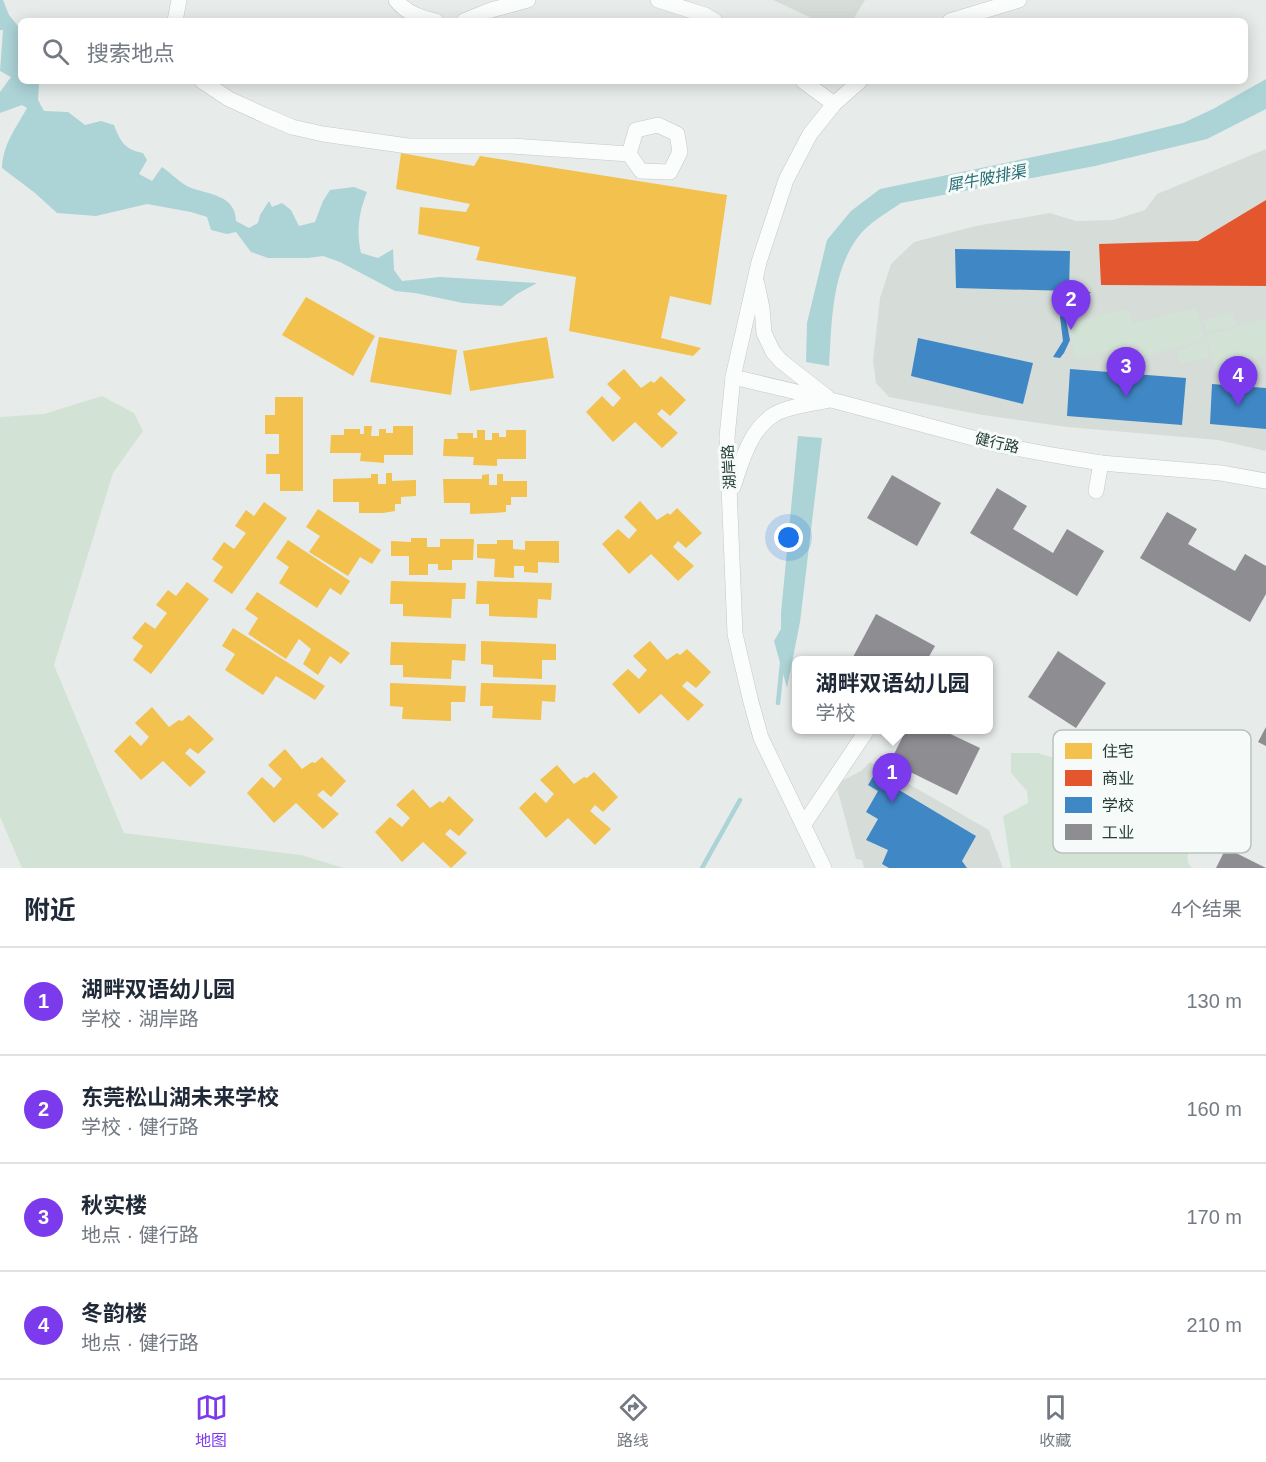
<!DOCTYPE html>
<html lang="zh">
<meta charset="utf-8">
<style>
body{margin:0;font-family:Helvetica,"Noto Sans SC",sans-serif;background:#f6f6f7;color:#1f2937}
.you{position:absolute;left:789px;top:538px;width:21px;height:21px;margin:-15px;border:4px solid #fff;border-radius:50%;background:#1a73e8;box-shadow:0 0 0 9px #1a73e833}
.badge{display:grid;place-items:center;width:39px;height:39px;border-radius:50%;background:#7c3aed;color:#fff;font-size:20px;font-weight:700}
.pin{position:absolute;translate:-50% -50px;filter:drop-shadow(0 2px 3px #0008)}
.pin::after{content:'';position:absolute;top:32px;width:21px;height:18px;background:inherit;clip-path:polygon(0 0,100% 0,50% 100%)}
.popup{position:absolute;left:792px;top:656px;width:201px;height:78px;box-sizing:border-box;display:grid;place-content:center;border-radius:9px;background:#fff;filter:drop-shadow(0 2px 4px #0005);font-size:20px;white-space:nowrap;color:#747a83}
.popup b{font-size:22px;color:#1f2937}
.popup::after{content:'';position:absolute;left:50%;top:100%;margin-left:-12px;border:12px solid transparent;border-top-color:#fff}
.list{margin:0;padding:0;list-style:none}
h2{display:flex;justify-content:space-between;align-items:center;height:78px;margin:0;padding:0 24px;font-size:26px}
h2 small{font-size:20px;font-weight:400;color:#747a83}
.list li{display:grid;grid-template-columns:39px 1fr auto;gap:18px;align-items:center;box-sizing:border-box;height:108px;padding:0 24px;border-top:2px solid #e0e1e3}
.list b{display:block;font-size:22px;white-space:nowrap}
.list p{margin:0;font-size:20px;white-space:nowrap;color:#747a83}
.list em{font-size:20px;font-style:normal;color:#747a83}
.icon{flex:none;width:33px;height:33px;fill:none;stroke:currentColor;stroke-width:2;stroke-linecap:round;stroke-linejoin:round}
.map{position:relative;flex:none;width:1266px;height:868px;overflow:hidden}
.search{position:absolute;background:#fff;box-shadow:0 3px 15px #0003;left:18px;right:18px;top:18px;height:66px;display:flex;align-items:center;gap:15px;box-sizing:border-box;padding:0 21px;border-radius:9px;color:#747a83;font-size:22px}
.sheet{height:510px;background:#fff}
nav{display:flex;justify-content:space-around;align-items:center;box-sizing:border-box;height:84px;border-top:2px solid #e0e1e3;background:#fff;font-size:16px;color:#747a83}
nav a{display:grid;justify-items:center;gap:3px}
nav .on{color:#7c3aed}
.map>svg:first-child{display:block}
</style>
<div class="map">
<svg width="1266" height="868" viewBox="0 0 1266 868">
<rect width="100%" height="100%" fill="#e7ecea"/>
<g fill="#d6ddd9">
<polygon points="773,0 865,0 852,21 818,21"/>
<polygon points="1266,149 1266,451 1218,440 1067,427 983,415 889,397 876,383 873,361 880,298 891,264 914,242 976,226 1050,213 1076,221 1113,220 1145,210 1157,194"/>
<polygon points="870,762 989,830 1003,868 864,868 862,860 856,859 836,784 861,771"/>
</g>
<g fill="#d2e3d6">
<polygon points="1196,308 1205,340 1141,357 1137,343 1077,359 1068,324 1128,309 1133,324"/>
<polygon points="1233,312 1236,325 1207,333 1203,320"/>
<polygon points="1266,319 1266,355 1216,370 1206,336"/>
<polygon points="1206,342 1210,356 1181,364 1177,350"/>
<polygon points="102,396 134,413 143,431 113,473 54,665 124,833 301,855 344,868 22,868 0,817 0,417 44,414"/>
<polygon points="1143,731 1175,749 1189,760 1188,786 1179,802 1187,843 1188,863 1192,868 1011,868 1003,816 1028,803 1027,791 1011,773 1011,753 1038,753 1069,763 1096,767 1117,756"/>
</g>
<g fill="#acd3d6">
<path d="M 0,0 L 3,0 L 9,15 L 18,26 L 21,26 L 21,81 L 37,81 L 39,85 L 38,100 L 44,111 L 68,112 L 85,125 L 101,121 L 114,125 C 120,141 125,150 143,153 L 147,160 L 139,174 L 152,181 L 162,167 C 171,173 180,183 189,187 C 209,195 235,194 236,221 L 249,228 L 258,223 L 260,215 L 269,201 L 272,207 L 282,203 L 291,210 L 299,226 L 315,222 L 323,201 L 330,190 L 354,187 L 367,192 C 359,212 356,231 361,253 L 378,258 L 393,249 L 394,270 L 402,281 L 440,277 L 537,283 L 517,294 L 502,306 L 463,303 L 415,293 L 395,291 L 340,262 L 323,256 L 308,258 L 268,258 L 251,252 L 236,232 L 227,234 L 211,230 L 207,217 L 191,212 L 147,204 L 96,216 L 57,213 L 35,193 L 2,168 C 3,144 16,128 27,108 L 22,105 L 0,113 L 0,92 L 11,77 L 0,71 L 3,30 L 0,30 Z"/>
<path d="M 1266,79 L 1266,109 L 1207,139 L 1095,166 L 901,203 C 887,213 868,223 858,237 C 831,274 832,322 829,366 L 806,362 L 807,323 L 827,240 L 851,211 L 880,189 L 1110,141 L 1183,123 L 1213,109 Z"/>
<polygon points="798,436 822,438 800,622 787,688 774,641 781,629 781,613"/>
</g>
<g fill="#f2c14e">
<polygon points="401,153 474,166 480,156 727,195 711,305 670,296 661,338 701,348 693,356 569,331 576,277 476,260 480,247 418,234 420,207 466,212 470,204 396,189"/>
<polygon points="306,297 375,336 353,376 282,335"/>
<polygon points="379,337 457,350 451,395 370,382"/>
<polygon points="547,337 554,378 470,391 463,351"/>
<polygon points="624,369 641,388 651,381 654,383 661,376 686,400 670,416 662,409 657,414 678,433 662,448 635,422 613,442 586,412 602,396 613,407 621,398 607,384"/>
<polygon points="275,397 303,397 303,491 280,491 280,474 266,474 266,454 279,454 279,434 265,434 265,415 275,415"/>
<polygon points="364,426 372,426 371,436 379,436 379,429 386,429 386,433 393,433 393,426 413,426 413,455 384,455 384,463 360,461 361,453 330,453 331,435 344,435 344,429 360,429 360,434 364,434"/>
<polygon points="477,430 485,430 485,440 492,440 492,433 499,433 499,437 506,437 506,430 526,430 526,459 497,459 497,466 473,465 474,457 443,456 444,439 458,439 457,433 473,433 473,438 477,438"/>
<polygon points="386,473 392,473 392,481 416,480 416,496 401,497 401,504 395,504 395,511 383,513 359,513 359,502 333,502 333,479 371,478 371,474 378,474 378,484 386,484"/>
<polygon points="489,474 489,485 497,485 497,474 503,474 503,481 527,481 527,497 511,497 511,505 506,505 506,512 494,513 470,514 470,503 444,503 443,479 482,479 482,475"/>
<polygon points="640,501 657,520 668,513 670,515 677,508 702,533 686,548 678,541 673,547 694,566 678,581 651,554 629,574 602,544 618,529 629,539 637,530 624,517"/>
<polygon points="264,502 287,518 232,594 213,581 223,567 212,559 224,542 234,549 246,533 235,526 246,510 254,516"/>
<polygon points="318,509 381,550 372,564 360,557 348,576 309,552 320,536 306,527"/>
<polygon points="411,538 427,538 427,547 440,547 440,539 474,539 473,560 452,560 452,570 438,570 438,564 428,564 428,575 409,575 409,556 391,556 391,541 411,542"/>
<polygon points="288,540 350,581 341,595 330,588 317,608 279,583 289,567 276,558"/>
<polygon points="497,540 513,540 513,549 525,550 525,541 559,541 559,563 538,562 538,573 524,572 524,566 514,566 514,578 494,577 495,559 477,558 477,544 497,544"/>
<polygon points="391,581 466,583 465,599 452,599 451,618 403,616 403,604 390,604"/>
<polygon points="477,581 552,583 551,600 538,599 537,618 489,616 489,604 476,604"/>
<polygon points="187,582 209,599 151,674 133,660 143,646 132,638 145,622 155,629 167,613 156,605 168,590 176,596"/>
<polygon points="257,592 350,653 341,664 330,656 318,675 303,664 311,649 299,639 286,659 248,634 258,618 245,609"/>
<polygon points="233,628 325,686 315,700 276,676 263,695 225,670 235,654 222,646"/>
<polygon points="481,641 556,644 556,660 542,660 542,679 493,677 493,665 481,664"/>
<polygon points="650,641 667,660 677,653 680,655 687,649 711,672 696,688 687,681 682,686 704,705 688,721 661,694 639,714 612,684 628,669 639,679 647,670 633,656"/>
<polygon points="391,642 466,644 465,661 452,660 451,679 403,677 403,665 390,665"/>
<polygon points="390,683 466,686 465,702 451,702 451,721 402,719 403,707 390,706"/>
<polygon points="481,683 556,685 555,702 542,701 541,720 492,718 493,706 480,706"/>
<polygon points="152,707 169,727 179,720 182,721 189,715 214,739 198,754 190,748 185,753 206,772 190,787 163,761 141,780 114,751 130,735 141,746 149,737 135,723"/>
<polygon points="285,749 302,769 312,762 315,763 322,757 346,781 331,797 323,790 317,795 339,814 323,829 296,803 274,823 247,793 262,777 274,788 282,779 268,765"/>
<polygon points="557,765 574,784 584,777 587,778 594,772 618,797 603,812 595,805 590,811 611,829 595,845 568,818 546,838 519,808 535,792 546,803 554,794 540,780"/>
<polygon points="413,789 430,808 440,801 443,803 449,796 474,820 459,836 450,829 445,834 467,853 451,868 423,842 402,862 375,832 390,817 402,827 410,818 396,805"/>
</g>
<polygon fill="#e4572e" points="1266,200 1266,286 1101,285 1099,244 1198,241"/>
<g fill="#3f88c5">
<polygon points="955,249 1070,251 1069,291 956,288"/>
<polygon points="1079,292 1091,292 1070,312 1066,320 1070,340 1064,353 1060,358 1053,357 1063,341 1060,317 1062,310"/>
<polygon points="918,338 1033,363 1023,404 911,376"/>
<polygon points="1070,369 1186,378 1182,425 1067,416"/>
<polygon points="1212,384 1266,388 1266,429 1210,424"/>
<polygon points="874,775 976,836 962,861 967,868 889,868 882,864 888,850 866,840 878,819 866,812 878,791 868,785"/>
</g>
<g fill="#8d8d92">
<polygon points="892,475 941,503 917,546 867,518"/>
<polygon points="997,488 1027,506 1013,529 1053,553 1067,529 1104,551 1077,596 970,533"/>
<polygon points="1167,512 1197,529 1188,544 1235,571 1245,554 1266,566 1266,594 1250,622 1140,558"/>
<polygon points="876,614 935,646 927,660 860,660 853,657"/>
<polygon points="1058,651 1106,683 1076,728 1028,697"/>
<polygon points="1266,727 1266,746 1258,742"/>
<polygon points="906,730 942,730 980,748 957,795 890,762"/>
<polygon points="1226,848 1266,868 1216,868"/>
</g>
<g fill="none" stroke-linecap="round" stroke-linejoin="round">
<g stroke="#acd3d6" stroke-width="4.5">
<polyline points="778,703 782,664"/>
<polyline points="702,868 740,800"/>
</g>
<defs>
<g id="minor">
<path d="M 396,0 C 406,13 420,18 436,21"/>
<polyline points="658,0 705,15 715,21"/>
<polyline points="175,21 179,0"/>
<polyline points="464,21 491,10 528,0"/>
<polyline points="950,21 1019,0"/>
<polyline points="202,81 229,99 264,115 292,127 323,134 408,146 512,146 629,154"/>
<polyline points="803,81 834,104"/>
<polygon points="658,125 677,134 680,152 670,172 641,171 629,154 636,130"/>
<polyline points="757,284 762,308 764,333 773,352 781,361 827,397"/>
<polyline points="733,377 839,402 999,445 1047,454 1101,463 1221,473 1266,481"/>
<path d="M 733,487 C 742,461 750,429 775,414 C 790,406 810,404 826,401"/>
<polyline points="1096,491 1101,463"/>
<polyline points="804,824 867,730"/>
<polyline points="824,868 761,738 751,702 735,634 727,437 733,377 759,262 786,180 810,134 834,104 860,81"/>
</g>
</defs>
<use href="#minor" stroke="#c4c9c7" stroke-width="16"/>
<use href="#minor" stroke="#fbfcfc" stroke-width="15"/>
</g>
<g text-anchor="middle" stroke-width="6" stroke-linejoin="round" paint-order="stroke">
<g font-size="15" fill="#263e36" stroke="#f6faf8">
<text transform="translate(997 443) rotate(13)" y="5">健行路</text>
<text transform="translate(729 467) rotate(-93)" y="5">湖岸路</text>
</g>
<g font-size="16" font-style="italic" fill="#256d75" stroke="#f6faf8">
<text transform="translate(986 178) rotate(-11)" y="6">犀牛陂排渠</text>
</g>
</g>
<rect x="1053" y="730" width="198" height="123" rx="9" fill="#f6faf8" stroke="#b8c2be" stroke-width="1.5"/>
<rect x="1065" y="743" width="27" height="16" fill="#f2c14e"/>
<rect x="1065" y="770" width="27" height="16" fill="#e4572e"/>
<rect x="1065" y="797" width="27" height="16" fill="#3f88c5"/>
<rect x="1065" y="824" width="27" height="16" fill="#8d8d92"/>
<g font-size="16" fill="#263e36">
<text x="1102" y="757">住宅</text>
<text x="1102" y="784">商业</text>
<text x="1102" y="811">学校</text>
<text x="1102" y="838">工业</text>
</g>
</svg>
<div class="you"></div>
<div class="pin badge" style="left:892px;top:803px">1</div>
<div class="popup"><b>湖畔双语幼儿园</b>学校</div>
<div class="pin badge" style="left:1071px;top:330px">2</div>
<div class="pin badge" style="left:1126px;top:397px">3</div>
<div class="pin badge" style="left:1238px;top:406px">4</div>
<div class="search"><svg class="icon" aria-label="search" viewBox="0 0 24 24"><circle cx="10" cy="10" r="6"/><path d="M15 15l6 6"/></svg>搜索地点</div>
</div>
<section class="sheet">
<h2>附近<small>4个结果</small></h2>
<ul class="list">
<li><span class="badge">1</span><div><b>湖畔双语幼儿园</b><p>学校 · 湖岸路</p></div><em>130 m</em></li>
<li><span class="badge">2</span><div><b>东莞松山湖未来学校</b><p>学校 · 健行路</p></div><em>160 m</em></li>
<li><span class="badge">3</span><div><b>秋实楼</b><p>地点 · 健行路</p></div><em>170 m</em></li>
<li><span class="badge">4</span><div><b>冬韵楼</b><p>地点 · 健行路</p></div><em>210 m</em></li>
</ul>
</section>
<nav>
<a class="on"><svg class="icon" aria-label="map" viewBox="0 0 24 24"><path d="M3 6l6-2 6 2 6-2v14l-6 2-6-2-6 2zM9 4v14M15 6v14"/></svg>地图</a>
<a><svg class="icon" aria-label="directions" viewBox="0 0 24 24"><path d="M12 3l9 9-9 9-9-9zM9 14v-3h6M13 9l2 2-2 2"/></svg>路线</a>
<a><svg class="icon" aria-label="saved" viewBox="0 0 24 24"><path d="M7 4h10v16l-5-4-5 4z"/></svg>收藏</a>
</nav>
